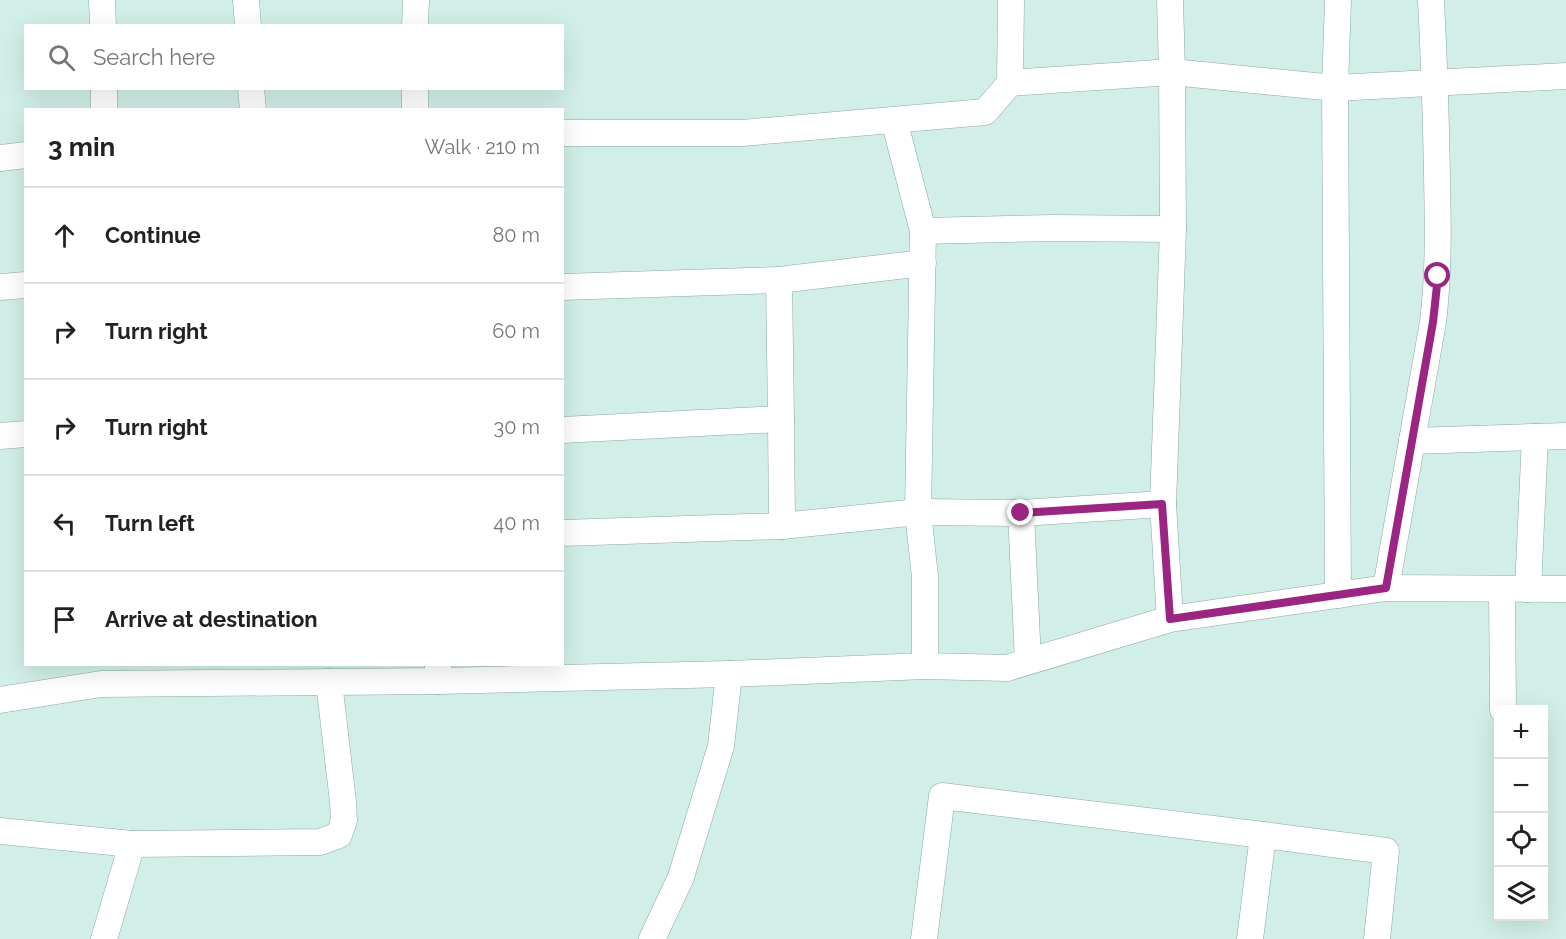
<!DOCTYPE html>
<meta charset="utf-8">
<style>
body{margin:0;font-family:Raleway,sans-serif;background:#f2f2f2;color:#222}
.controls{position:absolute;right:18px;bottom:18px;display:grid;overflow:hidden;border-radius:0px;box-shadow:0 6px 24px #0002}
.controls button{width:54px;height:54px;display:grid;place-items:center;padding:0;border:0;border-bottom:2px solid #e0e0e0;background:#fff;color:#222;font:30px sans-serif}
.stop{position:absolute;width:18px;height:18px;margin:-14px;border:4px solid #9b2681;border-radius:50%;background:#fff}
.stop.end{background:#9b2681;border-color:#fff;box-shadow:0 2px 6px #0008}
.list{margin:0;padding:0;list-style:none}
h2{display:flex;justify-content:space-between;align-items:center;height:78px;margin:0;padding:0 24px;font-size:26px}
h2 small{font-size:20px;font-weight:400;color:#767676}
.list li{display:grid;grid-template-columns:39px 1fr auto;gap:18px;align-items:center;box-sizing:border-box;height:96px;padding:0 24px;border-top:2px solid #e0e0e0}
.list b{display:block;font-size:22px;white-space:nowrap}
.list em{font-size:20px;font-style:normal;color:#767676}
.icon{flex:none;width:33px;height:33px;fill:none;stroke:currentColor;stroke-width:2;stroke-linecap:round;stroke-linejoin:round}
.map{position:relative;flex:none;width:1566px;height:939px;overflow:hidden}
.search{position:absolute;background:#fff;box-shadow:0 6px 24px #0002;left:24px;top:24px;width:540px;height:66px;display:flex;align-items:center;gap:15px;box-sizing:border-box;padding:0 21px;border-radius:0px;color:#767676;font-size:22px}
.panel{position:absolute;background:#fff;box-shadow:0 6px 24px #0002;left:24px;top:108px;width:540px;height:558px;border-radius:0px}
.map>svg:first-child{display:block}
</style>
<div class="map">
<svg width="1566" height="939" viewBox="0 0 1566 939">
<rect width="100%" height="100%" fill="#d1efe8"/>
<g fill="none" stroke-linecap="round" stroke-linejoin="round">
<defs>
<g id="street">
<polyline points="102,0 103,26"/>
<polyline points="246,0 248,26"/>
<polyline points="415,26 416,0"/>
<polyline points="1010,83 1172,72 1170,0"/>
<polyline points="104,88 104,110"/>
<polyline points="251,88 253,110"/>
<polyline points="415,110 415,88"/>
<polyline points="562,133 742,133 985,112 1010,83 1011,0"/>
<polyline points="0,158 26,155"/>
<polyline points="923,231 1053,228 1173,229 1172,72 1335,88 1566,76"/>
<polyline points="779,280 781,419"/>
<polyline points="0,287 26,285"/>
<polyline points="562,287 779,280 923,263"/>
<polyline points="562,430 781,419 782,526"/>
<polyline points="0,436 26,434"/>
<polyline points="1412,441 1566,436"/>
<polyline points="562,533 782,526 918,512 923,231 894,120"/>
<path d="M 1386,588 L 1433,322 C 1439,273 1438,225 1437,175 C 1436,117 1434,58 1431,0"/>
<polyline points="1502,589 1503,710"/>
<polyline points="1528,589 1535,437"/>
<polyline points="1338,595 1335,88 1338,0"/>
<polyline points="1170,619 1386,588 1566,589"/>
<polyline points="1028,661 1021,513 1163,504"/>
<polyline points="925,666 925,577 918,512 1021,513"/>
<polyline points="439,681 729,674 925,666 1007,668 1170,619 1163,504 1173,229"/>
<polyline points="0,700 101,684 439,681 438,667"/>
<polyline points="0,831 132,844"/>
<polyline points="1263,835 1386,851 1377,939"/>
<polyline points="104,939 132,844 320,842 339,835 344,820 343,802 329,682"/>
<polyline points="652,939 681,877 721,746 729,674"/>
<polyline points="924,939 942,796 1263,835 1250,939"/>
</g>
</defs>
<use href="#street" stroke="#8ca9a2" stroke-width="27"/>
<use href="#street" stroke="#fff" stroke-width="26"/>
</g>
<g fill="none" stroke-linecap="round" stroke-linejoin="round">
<polyline stroke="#9b2681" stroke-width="8" points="1021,513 1162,504 1170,619 1386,588 1433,322 1438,276"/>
</g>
</svg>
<div class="controls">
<button>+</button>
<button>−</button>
<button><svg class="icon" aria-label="locate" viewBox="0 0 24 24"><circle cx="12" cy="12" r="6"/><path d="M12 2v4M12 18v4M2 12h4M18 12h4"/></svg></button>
<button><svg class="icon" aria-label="layers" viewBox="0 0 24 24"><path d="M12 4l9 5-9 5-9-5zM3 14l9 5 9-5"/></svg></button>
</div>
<div class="stop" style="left:1438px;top:276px"></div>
<div class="stop end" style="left:1021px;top:513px"></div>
<div class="search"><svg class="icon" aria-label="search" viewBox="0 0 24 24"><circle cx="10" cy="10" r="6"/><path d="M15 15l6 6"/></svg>Search here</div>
<section class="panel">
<h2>3 min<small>Walk · 210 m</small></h2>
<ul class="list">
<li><svg class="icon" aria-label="ahead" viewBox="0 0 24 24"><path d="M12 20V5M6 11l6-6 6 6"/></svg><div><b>Continue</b></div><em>80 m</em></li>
<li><svg class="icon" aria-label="right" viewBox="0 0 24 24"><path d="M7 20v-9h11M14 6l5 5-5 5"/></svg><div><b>Turn right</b></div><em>60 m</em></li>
<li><svg class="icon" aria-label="right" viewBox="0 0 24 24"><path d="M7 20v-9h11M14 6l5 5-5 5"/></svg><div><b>Turn right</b></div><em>30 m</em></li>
<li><svg class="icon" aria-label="left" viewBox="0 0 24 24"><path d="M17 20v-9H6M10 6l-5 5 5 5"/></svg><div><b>Turn left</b></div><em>40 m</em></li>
<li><svg class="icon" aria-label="arrive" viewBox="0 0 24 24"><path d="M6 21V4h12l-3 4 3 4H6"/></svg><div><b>Arrive at destination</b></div></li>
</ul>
</section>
</div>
